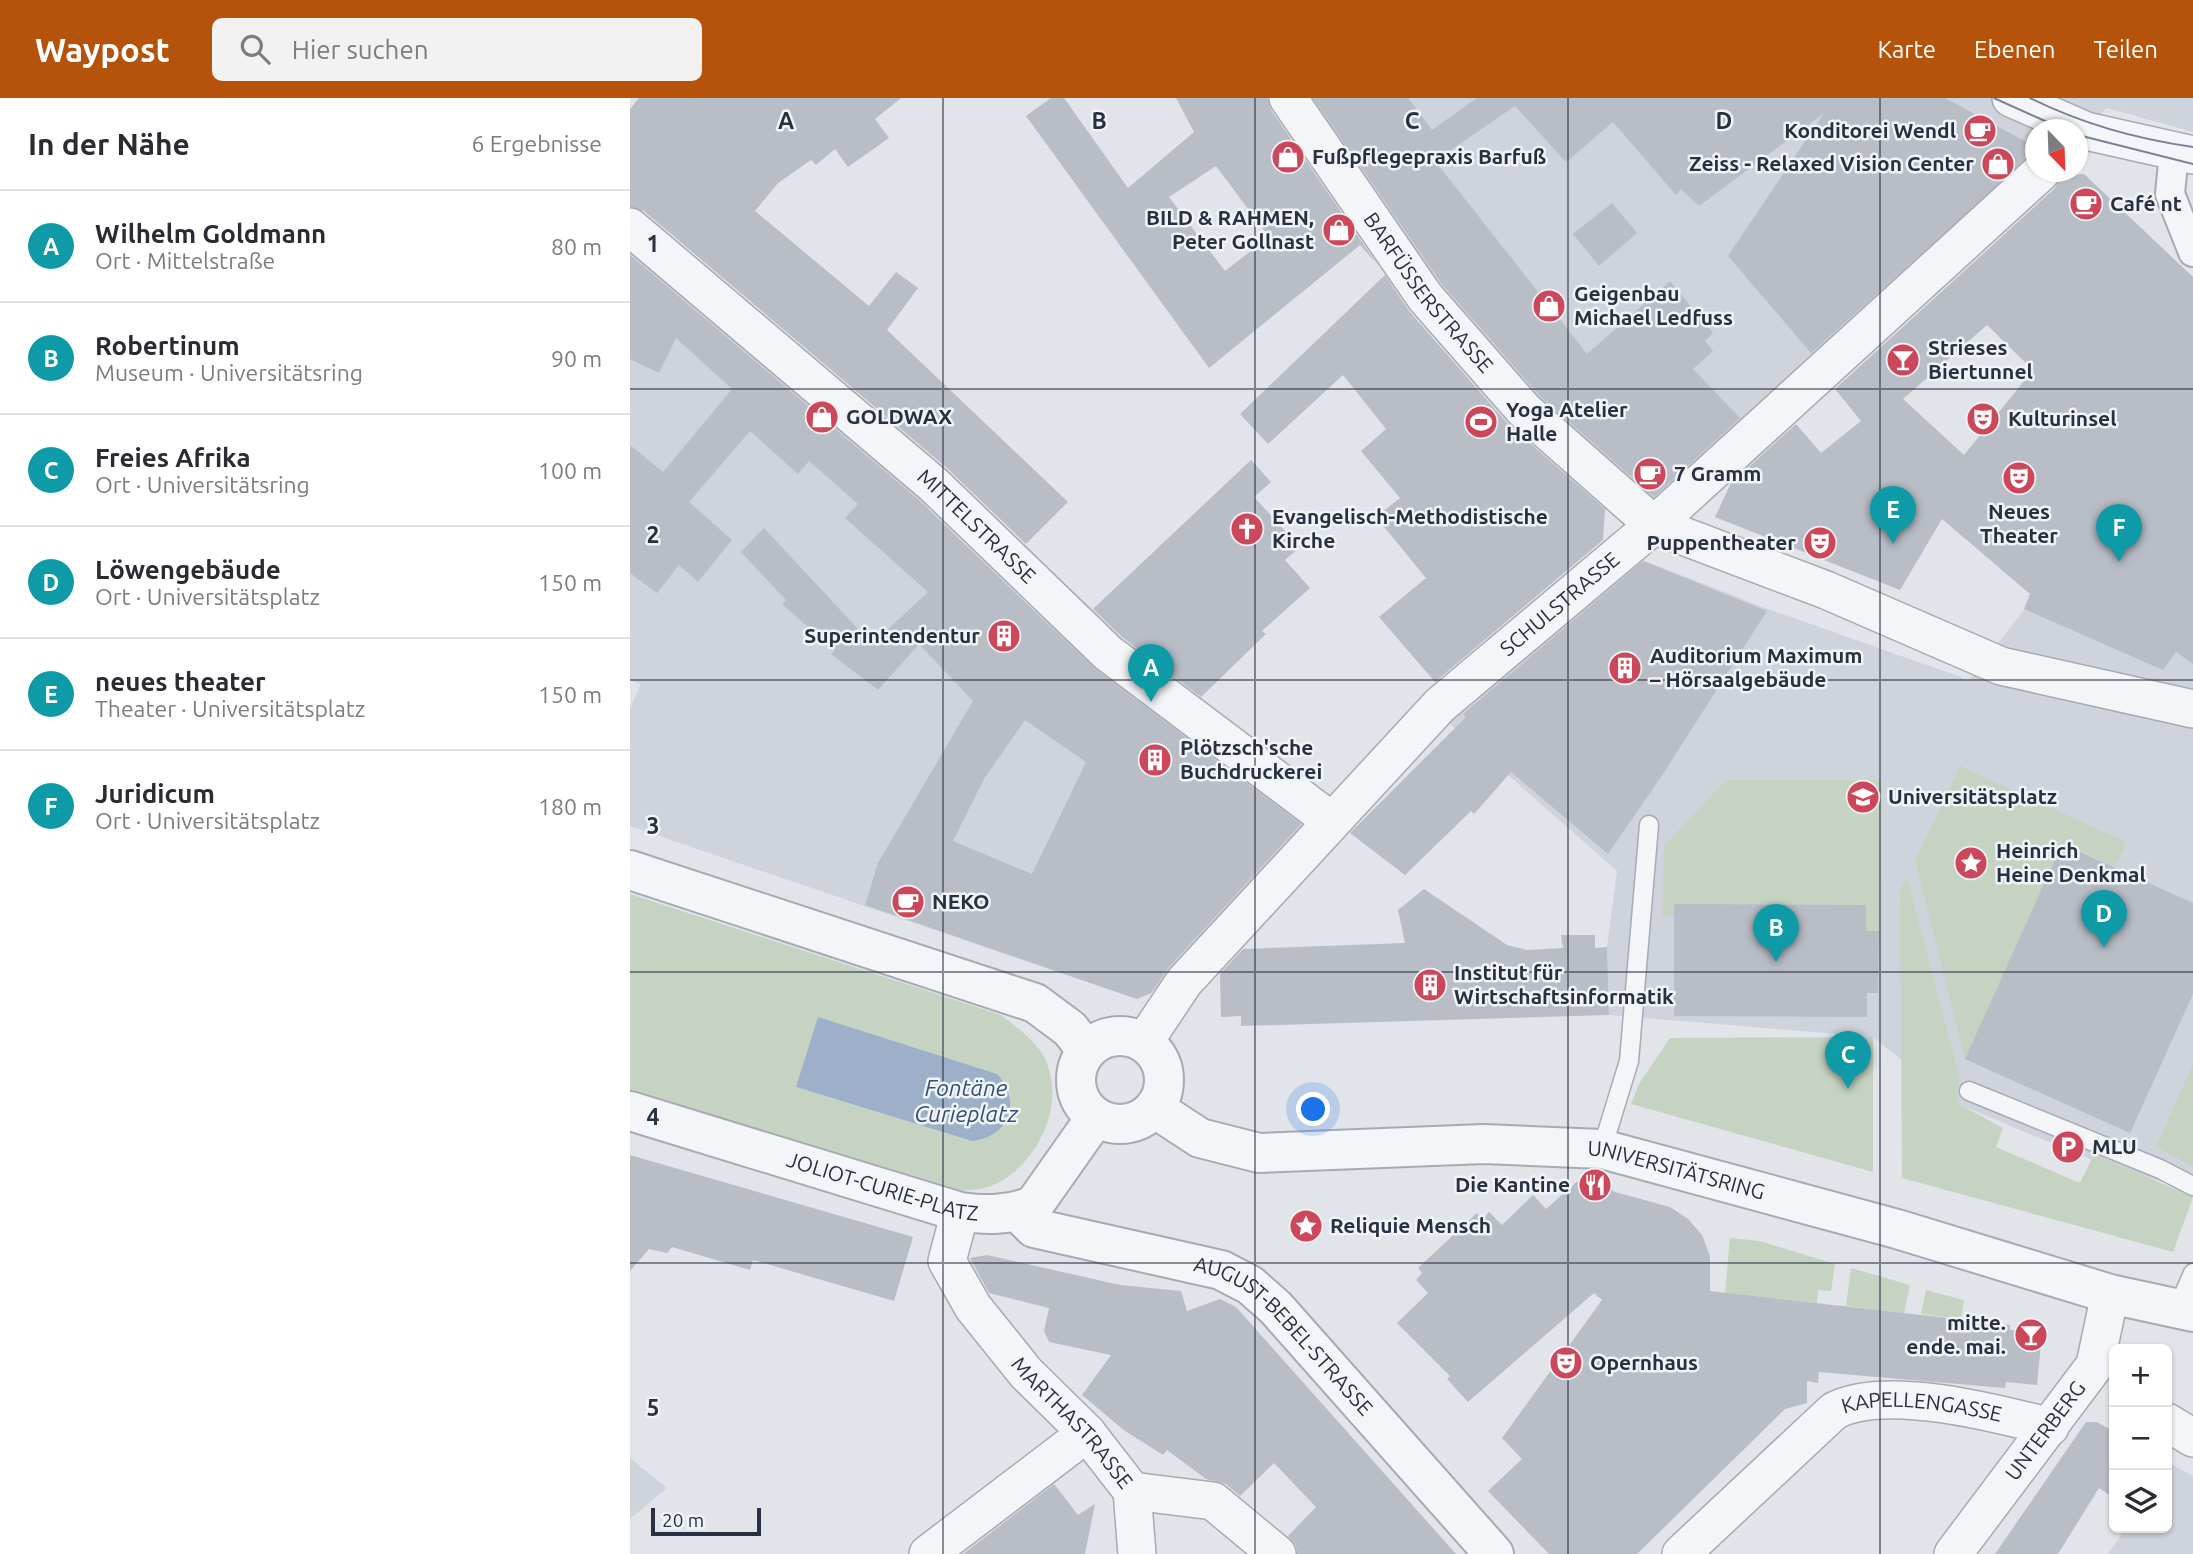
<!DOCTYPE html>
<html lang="de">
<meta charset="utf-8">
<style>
body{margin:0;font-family:Ubuntu,sans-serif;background:#f2f2f3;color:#2b2b33}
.controls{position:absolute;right:21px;bottom:21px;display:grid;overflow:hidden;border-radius:10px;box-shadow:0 2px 5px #0004}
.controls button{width:63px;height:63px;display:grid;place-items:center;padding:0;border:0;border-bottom:2px solid #e1e1e2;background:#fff;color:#2b2b33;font:35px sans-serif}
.compass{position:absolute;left:1395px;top:21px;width:63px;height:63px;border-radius:50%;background:#fff;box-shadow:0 2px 5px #0004;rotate:157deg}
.scale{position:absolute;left:21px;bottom:18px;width:110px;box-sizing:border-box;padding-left:7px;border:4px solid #293141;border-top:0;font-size:19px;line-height:24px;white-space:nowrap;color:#293141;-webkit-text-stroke:5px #f0f3f7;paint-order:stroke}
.you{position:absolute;left:684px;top:1012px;width:24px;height:24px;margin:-18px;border:5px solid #fff;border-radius:50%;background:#1a73e8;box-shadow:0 0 0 10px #1a73e833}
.badge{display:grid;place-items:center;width:46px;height:46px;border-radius:50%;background:#b45309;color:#fff;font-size:23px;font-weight:700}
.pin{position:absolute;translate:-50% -58px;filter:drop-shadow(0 2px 4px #0008)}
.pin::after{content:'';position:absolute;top:37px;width:24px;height:21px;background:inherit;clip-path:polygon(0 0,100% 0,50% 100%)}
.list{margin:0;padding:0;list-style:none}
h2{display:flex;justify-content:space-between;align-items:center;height:91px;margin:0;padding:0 28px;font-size:30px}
h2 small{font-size:23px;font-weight:400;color:#7c7c81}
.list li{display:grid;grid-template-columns:46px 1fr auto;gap:21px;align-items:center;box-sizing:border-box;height:112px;padding:0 28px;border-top:2px solid #e1e1e2}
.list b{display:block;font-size:26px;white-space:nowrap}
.list p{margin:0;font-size:23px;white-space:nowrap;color:#7c7c81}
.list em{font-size:23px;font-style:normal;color:#7c7c81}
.icon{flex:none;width:38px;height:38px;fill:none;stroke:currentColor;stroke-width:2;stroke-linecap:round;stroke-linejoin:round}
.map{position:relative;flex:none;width:1563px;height:1456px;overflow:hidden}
header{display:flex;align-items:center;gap:42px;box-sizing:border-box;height:98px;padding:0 35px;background:#b45309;color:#fff}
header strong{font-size:33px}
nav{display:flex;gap:38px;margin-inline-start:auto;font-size:24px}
.search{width:490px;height:63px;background:#f2f2f3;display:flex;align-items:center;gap:18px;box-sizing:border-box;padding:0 24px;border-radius:10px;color:#7c7c81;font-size:26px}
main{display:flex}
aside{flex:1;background:#fff}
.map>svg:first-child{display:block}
</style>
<header>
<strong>Waypost</strong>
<div class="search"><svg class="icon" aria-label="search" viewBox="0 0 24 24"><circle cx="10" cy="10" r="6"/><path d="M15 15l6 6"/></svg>Hier suchen</div>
<nav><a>Karte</a><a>Ebenen</a><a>Teilen</a></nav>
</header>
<main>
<aside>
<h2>In der Nähe<small>6 Ergebnisse</small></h2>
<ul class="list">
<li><span class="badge" style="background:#0f9aa8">A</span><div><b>Wilhelm Goldmann</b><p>Ort · Mittelstraße</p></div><em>80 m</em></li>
<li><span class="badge" style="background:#0f9aa8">B</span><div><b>Robertinum</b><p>Museum · Universitätsring</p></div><em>90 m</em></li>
<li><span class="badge" style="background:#0f9aa8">C</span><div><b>Freies Afrika</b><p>Ort · Universitätsring</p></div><em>100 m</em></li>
<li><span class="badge" style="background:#0f9aa8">D</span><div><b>Löwengebäude</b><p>Ort · Universitätsplatz</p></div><em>150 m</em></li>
<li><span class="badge" style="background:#0f9aa8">E</span><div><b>neues theater</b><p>Theater · Universitätsplatz</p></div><em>150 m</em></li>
<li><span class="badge" style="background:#0f9aa8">F</span><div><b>Juridicum</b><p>Ort · Universitätsplatz</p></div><em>180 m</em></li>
</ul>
</aside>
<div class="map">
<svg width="1563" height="1456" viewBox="0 0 1563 1456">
<rect width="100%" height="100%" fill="#e1e4e9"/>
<g fill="#cfd3db">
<polygon points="667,0 1563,0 1563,34 1477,10 1448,36 1448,32 1406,32 1405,73 1023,420 894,312"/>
<polygon points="0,136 259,371 358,470 466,569 676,718 677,735 522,895 507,901 0,728 0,610 11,586 0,581"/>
<polygon points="1563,281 1563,1086 1505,1080 1326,1005 1243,939 979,917 977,849 987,773 819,625 1010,461 1135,510 1339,582 1394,512 1400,496"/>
<polygon points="0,1360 37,1390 0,1421"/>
<polygon points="1539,1365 1563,1378 1563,1456 1478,1456 1496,1430 1537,1430"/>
</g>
<g fill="#c6d3c2" fill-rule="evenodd">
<polygon points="1330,668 1496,744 1486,769 1433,746 1335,961 1285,762"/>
<polygon points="1096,682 1252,682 1249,833 1236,833 1236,807 1045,806 1044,818 1032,819 1034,748"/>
<polygon points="1277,779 1329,978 1327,1005 1373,1030 1366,1049 1450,1085 1464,1056 1563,1099 1543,1154 1272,1080 1270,793"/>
<path d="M 0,796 L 371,917 C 385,928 401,939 411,954 C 439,998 412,1061 368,1085 C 355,1092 341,1092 326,1093 L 0,1002 ZM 367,976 L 380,995 L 379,1018 L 342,1043 L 166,989 Z"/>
<polygon points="1243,939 1243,1074 1001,1006 1009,986 1040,940"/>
<polygon points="1563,966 1563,1068 1526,1049"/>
<polygon points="1100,1140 1130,1143 1205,1166 1201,1193 1188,1192 1187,1205 1095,1195"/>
<polygon points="1221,1170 1280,1187 1274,1215 1216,1208"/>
<polygon points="1296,1192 1334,1202 1331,1221 1291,1216"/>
</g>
<path fill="#9cb1c9" d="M 188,919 L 367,976 C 393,1003 379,1039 342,1043 L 166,989 Z"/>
<g fill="#b8bdc6" fill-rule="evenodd">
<polygon points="9,0 271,0 245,21 259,40 218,69 205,51 186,67 181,62 148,85 125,113 239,208 266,174 288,190 257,232 438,404 396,446 318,371 14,113 0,109 0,11"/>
<path d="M 421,0 L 434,0 L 498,90 L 564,34 L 546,0 L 637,0 L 641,12 L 747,166 L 730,147 L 579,270 L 396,18 ZM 586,68 L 639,139 L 595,173 L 539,99 Z"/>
<polygon points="683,0 778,0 802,32 847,0 1315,0 1402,47 1404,55 1181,255 1098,158 1194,15 1069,108 1051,91 1046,97 983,24 936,64 885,8 805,63 957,256 1040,183 1083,235 1075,243 1083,253 1063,271 1110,320 1024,399 909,297 812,186"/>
<path d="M 1454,76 L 1563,179 L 1563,566 L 1546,554 L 1533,572 L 1394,511 L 1400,496 L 1312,421 L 1270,492 L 1085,419 L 1101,385 L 1166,326 L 1191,355 L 1231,323 L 1205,291 L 1425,90 L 1431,77 ZM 1357,227 L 1403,272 L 1334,357 L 1273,301 Z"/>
<polygon points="982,105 1007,135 969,168 943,136"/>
<path d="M 0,157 L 290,403 L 464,570 L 671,726 L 538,870 L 521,895 L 507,901 L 235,807 L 248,765 L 343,603 L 289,546 L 248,592 L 201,556 L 205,553 L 152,506 L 156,502 L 111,454 L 134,430 L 242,546 L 298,494 L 215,420 L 228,406 L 179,363 L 168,376 L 120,333 L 59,404 L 102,442 L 68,484 L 49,467 L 27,495 L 0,475 L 0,347 L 33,374 L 102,291 L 46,240 L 29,275 L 0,261 ZM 395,622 L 456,664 L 402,776 L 323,743 L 354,681 Z"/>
<polygon points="755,177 779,213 878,326 975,411 973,442 805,584 749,519 796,480 746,419 770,400 731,353 756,331 713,277 638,346 610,316"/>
<polygon points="621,362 641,384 624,399 670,449 655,462 680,490 632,533 636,536 571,599 492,539 463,511"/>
<polygon points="1013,463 1137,513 1033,676 978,756 881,674 844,716 841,713 775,777 720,735 836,619 833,616"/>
<polygon points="1432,746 1563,805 1563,896 1500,1035 1335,961"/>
<polygon points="794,791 877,847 897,852 933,850 931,837 965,837 965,850 977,849 979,917 611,928 611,918 591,919 590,876 613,851 775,845 768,812"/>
<polygon points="1044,806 1236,807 1236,833 1249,833 1248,895 1237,895 1237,919 1044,918"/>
<polygon points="0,1057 283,1139 264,1203 123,1162 120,1172 42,1149 37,1155 19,1151 0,1173"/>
<polygon points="957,1075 985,1094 1040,1109 1058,1121 1072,1137 1080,1158 1080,1193 1380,1227 1380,1232 1412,1235 1407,1287 1376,1284 1375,1290 1189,1274 1188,1285 1177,1283 1177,1305 1155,1311 1007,1456 919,1456 858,1393 892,1361 872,1340 972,1202 964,1195 838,1304 817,1281 820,1278 767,1225 798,1195 786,1182 792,1175 788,1170 847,1115 853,1121 859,1114 872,1127 903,1097 916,1111"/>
<polygon points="357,1157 490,1187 551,1193 557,1213 590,1201 606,1209 826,1456 667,1456 666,1448 658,1438 686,1409 644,1365 610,1398 596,1386 576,1381 537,1352 533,1357 495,1333 452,1297 481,1257 419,1244 414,1233 419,1210 359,1195 340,1160"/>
<polygon points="1456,1324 1467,1324 1484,1334 1484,1400 1469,1390 1428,1456 1365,1456"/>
<polygon points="424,1386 448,1417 465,1406 455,1456 333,1456"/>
</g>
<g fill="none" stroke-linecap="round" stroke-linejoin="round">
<defs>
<g id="service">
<polyline points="1339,993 1530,1071 1563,1088"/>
<polyline points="972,1051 999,963 1019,727"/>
<polyline points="1548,1210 1563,1175"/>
</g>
<polyline id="pedestrian" points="1544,54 1540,96 1563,154"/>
<g id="minor">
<path id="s1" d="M 658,0 L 795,199 L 894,312 L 1024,427 L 1196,492 L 1371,568 L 1563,611"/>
<polyline points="1381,0 1456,33 1563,57"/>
<path id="s2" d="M 0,129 L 304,387 L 478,555 L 700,722"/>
<path id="s3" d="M 514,944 L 554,884 L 810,607 L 1024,427 L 1411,74"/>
<path id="s4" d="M 330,1114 L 317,1163 L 343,1209 L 396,1275 L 457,1335 L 502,1393 L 583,1403 L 647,1456"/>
<polyline points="1537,1324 1563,1340"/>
<polyline points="502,1393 507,1456"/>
<polyline points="298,1456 457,1335"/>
<path id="s5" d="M 1051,1456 L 1204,1313 C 1255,1286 1366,1315 1420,1329"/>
<path id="s6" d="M 1323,1456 L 1465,1267 L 1480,1196"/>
</g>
<g id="tertiary">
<polyline points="0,772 405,905 440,931 456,952"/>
<circle cx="490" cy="982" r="44"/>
<path id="s7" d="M 524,1010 L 570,1040 L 629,1055 L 854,1046 L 972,1051 L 1267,1131 L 1480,1196 L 1563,1214"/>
<path id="s8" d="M 0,1013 L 330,1114 C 356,1117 379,1118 404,1107 L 466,1019"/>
<path id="s9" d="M 388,1114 L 404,1130 L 591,1172 L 620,1187 L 646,1210 L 864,1456"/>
</g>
</defs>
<use href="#service" stroke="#a6abb3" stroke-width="21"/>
<use href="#pedestrian" stroke="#a6abb3" stroke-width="32"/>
<use href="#minor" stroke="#a6abb3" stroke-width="40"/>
<use href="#tertiary" stroke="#a6abb3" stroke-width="42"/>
<use href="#service" stroke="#f3f5f8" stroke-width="18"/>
<use href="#pedestrian" stroke="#f3f5f8" stroke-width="28"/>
<use href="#minor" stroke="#f3f5f8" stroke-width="37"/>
<use href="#tertiary" stroke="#f3f5f8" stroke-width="38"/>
<g stroke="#7a8393" stroke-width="2">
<polyline points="1364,0 1435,32"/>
<path d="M 1400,0 C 1452,26 1506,41 1563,49"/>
<polyline points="1448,37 1563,66"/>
</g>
</g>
<path fill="none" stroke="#293141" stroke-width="2" stroke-opacity="0.55" d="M 313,0 L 313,1456M 625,0 L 625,1456M 938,0 L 938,1456M 1250,0 L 1250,1456M 0,291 L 1563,291M 0,582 L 1563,582M 0,874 L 1563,874M 0,1165 L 1563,1165"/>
<defs>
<symbol id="cafe-disc" viewBox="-11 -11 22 22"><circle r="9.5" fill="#cd475a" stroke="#f0f3f7"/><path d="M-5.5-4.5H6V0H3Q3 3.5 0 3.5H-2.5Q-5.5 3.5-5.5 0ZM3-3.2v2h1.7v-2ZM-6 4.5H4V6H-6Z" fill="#fff"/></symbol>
<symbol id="shop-disc" viewBox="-11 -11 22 22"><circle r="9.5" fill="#cd475a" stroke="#f0f3f7"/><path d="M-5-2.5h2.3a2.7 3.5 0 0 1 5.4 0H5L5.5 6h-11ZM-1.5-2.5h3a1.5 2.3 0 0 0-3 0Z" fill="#fff"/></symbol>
<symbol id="bar-disc" viewBox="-11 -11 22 22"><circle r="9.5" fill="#cd475a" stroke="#f0f3f7"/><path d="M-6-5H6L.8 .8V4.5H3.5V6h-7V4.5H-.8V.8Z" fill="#fff"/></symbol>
<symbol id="theatre-disc" viewBox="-11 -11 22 22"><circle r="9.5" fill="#cd475a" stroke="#f0f3f7"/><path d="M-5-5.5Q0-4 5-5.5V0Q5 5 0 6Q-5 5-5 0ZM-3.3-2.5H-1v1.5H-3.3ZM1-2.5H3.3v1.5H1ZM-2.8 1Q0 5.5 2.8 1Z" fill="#fff"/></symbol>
<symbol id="stadium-disc" viewBox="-11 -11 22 22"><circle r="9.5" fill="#cd475a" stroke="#f0f3f7"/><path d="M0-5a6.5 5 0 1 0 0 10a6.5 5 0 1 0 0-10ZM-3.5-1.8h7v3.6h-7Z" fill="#fff"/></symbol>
<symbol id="church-disc" viewBox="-11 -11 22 22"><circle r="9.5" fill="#cd475a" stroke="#f0f3f7"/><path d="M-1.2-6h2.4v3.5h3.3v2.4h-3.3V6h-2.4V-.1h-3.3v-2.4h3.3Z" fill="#fff"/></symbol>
<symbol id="building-disc" viewBox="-11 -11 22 22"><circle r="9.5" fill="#cd475a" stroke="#f0f3f7"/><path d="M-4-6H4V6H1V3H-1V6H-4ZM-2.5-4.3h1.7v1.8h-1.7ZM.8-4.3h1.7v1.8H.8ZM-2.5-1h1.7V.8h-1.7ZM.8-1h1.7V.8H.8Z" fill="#fff"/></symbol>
<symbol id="university-disc" viewBox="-11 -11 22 22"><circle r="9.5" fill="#cd475a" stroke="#f0f3f7"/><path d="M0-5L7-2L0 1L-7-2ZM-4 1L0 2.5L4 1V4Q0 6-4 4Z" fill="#fff"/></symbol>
<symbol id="sight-disc" viewBox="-11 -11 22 22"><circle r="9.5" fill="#cd475a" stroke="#f0f3f7"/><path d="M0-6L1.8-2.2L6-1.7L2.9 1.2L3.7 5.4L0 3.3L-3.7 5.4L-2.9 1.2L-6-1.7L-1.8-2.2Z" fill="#fff"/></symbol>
<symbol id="parking-disc" viewBox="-11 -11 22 22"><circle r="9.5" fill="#cd475a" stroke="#f0f3f7"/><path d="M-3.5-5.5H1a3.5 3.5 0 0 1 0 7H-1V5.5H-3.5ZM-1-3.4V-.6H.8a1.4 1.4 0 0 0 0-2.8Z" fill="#fff"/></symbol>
<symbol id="restaurant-disc" viewBox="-11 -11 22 22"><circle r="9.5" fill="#cd475a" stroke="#f0f3f7"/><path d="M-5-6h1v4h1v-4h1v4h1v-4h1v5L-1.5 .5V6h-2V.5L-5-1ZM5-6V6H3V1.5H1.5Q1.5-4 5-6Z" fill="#fff"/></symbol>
</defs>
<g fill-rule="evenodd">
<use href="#cafe-disc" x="1331" y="14" width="38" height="38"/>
<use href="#shop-disc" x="639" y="40" width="38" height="38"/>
<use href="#shop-disc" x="1349" y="47" width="38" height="38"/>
<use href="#cafe-disc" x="1437" y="87" width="38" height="38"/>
<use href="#shop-disc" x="690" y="113" width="38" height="38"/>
<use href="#shop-disc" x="900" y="189" width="38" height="38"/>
<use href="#bar-disc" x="1254" y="243" width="38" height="38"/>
<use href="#shop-disc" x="173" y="300" width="38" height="38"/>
<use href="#theatre-disc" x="1334" y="302" width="38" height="38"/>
<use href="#stadium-disc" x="832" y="305" width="38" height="38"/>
<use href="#cafe-disc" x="1001" y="357" width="38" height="38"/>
<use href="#theatre-disc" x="1370" y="361" width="38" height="38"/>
<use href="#church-disc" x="598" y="412" width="38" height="38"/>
<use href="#theatre-disc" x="1171" y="426" width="38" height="38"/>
<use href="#building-disc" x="355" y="519" width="38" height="38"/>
<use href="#building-disc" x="976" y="551" width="38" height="38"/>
<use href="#building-disc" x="506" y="643" width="38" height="38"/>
<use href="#university-disc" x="1214" y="680" width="38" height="38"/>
<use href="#sight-disc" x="1322" y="746" width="38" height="38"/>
<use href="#cafe-disc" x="259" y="785" width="38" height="38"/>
<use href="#building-disc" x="781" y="868" width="38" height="38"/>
<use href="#parking-disc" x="1419" y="1030" width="38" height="38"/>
<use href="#restaurant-disc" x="946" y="1068" width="38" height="38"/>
<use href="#sight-disc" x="657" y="1109" width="38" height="38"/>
<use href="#bar-disc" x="1382" y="1218" width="38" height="38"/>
<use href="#theatre-disc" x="917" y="1246" width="38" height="38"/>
</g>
<g text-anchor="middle" stroke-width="5" stroke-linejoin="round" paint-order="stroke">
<g font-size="21" font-weight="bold" fill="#293141" stroke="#f0f3f7" text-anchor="start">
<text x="1326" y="40" text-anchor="end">Konditorei Wendl</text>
<text x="682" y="66">Fußpflegepraxis Barfuß</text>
<text x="1344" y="73" text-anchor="end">Zeiss - Relaxed Vision Center</text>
<text x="1480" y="113">Café nt</text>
<text x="684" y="127" text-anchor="end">BILD &amp; RAHMEN,<tspan x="684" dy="24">Peter Gollnast</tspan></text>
<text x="944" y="203">Geigenbau<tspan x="944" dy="24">Michael Ledfuss</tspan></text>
<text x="1298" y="257">Strieses<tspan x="1298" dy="24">Biertunnel</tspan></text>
<text x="876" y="319">Yoga Atelier<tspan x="876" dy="24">Halle</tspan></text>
<text x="216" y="326">GOLDWAX</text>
<text x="1378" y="328">Kulturinsel</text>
<text x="1044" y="383">7 Gramm</text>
<text x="1389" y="421" text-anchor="middle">Neues<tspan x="1389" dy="24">Theater</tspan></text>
<text x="642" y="426">Evangelisch-Methodistische<tspan x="642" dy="24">Kirche</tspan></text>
<text x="1166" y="452" text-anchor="end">Puppentheater</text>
<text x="350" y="545" text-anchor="end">Superintendentur</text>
<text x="1020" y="565">Auditorium Maximum<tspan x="1020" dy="24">– Hörsaalgebäude</tspan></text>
<text x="550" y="657">Plötzsch'sche<tspan x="550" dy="24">Buchdruckerei</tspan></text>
<text x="1258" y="706">Universitätsplatz</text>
<text x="1366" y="760">Heinrich<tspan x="1366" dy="24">Heine Denkmal</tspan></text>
<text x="302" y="811">NEKO</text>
<text x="824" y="882">Institut für<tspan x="824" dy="24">Wirtschaftsinformatik</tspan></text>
<text x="1462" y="1056">MLU</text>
<text x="940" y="1094" text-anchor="end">Die Kantine</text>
<text x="700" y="1135">Reliquie Mensch</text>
<text x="1376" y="1232" text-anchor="end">mitte.<tspan x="1376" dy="24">ende. mai.</tspan></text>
<text x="960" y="1272">Opernhaus</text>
</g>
<g font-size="21" fill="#293141" stroke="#f0f3f7">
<text dy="7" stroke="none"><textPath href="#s1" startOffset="240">BARFÜSSERSTRASSE</textPath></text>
<text dy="7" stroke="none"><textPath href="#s2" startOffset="458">MITTELSTRASSE</textPath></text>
<text dy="7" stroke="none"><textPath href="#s3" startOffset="606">SCHULSTRASSE</textPath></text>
<text dy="7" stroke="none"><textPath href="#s7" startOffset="536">UNIVERSITÄTSRING</textPath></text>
<text dy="7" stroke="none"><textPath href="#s8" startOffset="264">JOLIOT-CURIE-PLATZ</textPath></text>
<text dy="7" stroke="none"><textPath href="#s9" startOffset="304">AUGUST-BEBEL-STRASSE</textPath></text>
<text dy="7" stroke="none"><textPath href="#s5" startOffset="299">KAPELLENGASSE</textPath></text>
<text dy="7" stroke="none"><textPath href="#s4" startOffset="256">MARTHASTRASSE</textPath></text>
<text dy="7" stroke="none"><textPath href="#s6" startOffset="154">UNTERBERG</textPath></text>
</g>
<g font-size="23" font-style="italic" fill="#345074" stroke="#f0f3f7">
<text x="336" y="998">Fontäne<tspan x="336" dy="26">Curieplatz</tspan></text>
</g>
</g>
<g font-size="23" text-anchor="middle" font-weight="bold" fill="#293141" stroke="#f0f3f7" stroke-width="5" stroke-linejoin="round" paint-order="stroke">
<text x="156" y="31">A</text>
<text x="469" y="31">B</text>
<text x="782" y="31">C</text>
<text x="1094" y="31">D</text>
<text x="23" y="154">1</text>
<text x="23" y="445">2</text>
<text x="23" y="736">3</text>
<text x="23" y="1027">4</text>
<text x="23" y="1318">5</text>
</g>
</svg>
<div class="controls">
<button>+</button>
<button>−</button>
<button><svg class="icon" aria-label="layers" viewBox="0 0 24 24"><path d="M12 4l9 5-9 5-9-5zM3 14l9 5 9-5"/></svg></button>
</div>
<svg class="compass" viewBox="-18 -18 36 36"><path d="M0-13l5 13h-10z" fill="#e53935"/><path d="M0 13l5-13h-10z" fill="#7c7c81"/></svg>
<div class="scale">20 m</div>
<div class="you"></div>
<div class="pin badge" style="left:521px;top:604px;background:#0f9aa8">A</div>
<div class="pin badge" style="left:1146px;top:864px;background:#0f9aa8">B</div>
<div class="pin badge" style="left:1218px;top:991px;background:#0f9aa8">C</div>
<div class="pin badge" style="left:1474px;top:850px;background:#0f9aa8">D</div>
<div class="pin badge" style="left:1263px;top:446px;background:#0f9aa8">E</div>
<div class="pin badge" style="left:1489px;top:464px;background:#0f9aa8">F</div>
</div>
</main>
